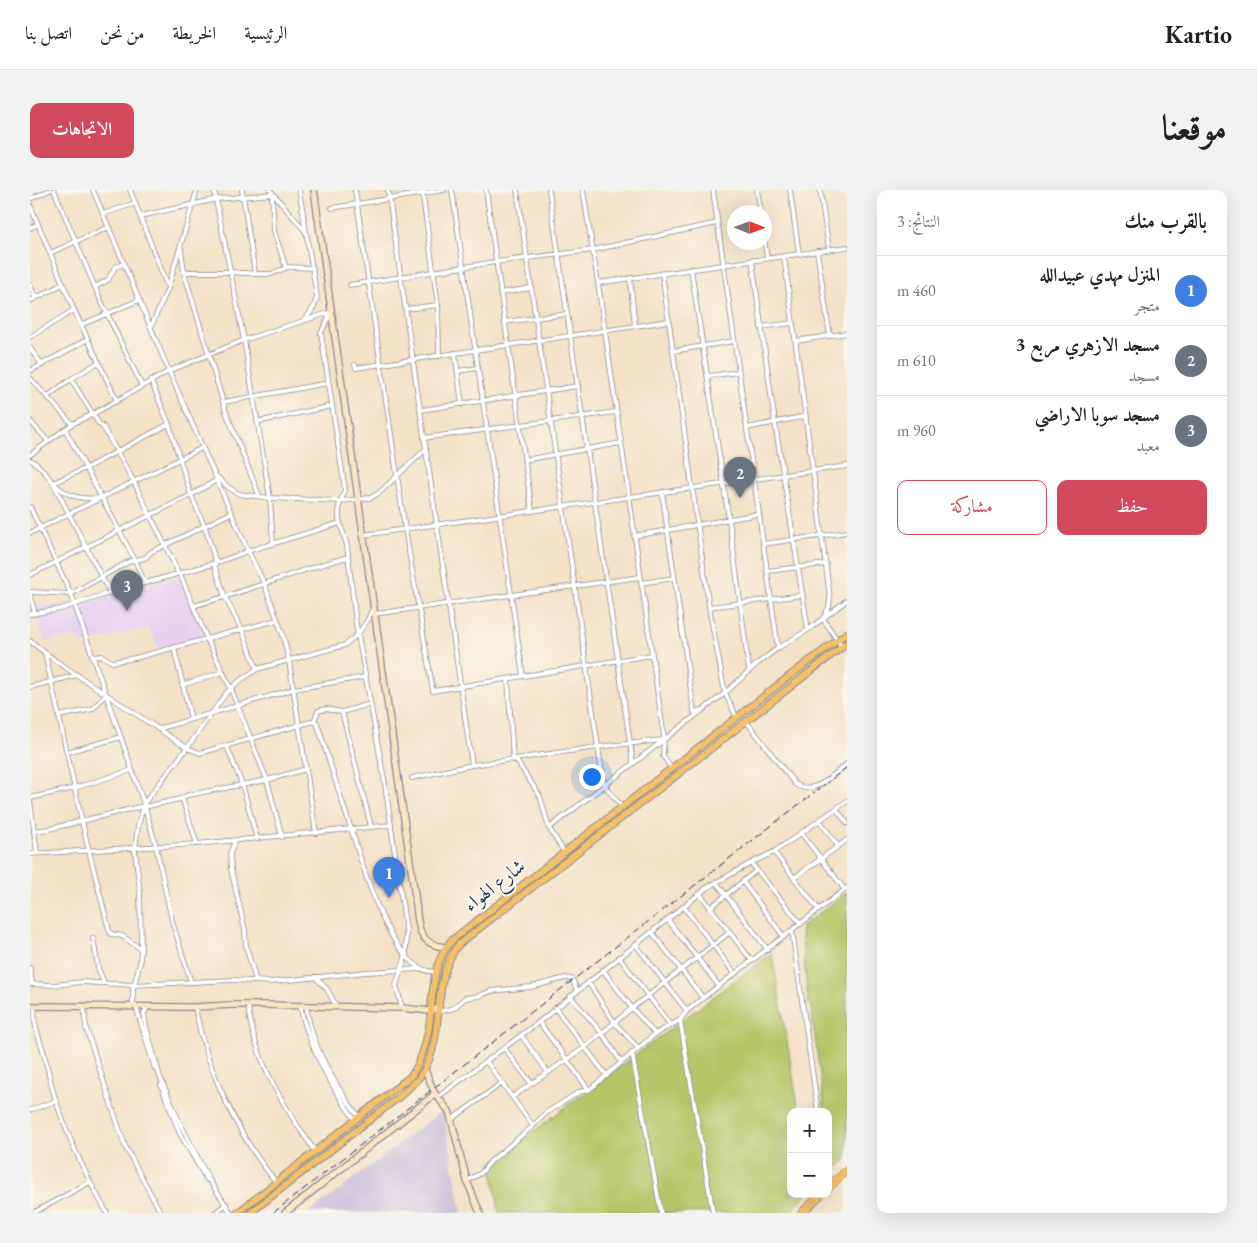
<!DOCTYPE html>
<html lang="ar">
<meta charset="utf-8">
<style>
body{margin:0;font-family:"EB Garamond",Amiri,serif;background:#f2f2f2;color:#222;direction:rtl}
.controls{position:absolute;right:15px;bottom:15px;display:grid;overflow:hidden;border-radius:10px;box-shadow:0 5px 20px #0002}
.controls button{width:45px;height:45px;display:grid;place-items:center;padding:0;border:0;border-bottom:1px solid #e0e0e0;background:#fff;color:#222;font:25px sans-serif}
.compass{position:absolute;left:697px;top:15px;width:45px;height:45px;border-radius:50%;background:#fff;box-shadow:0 5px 20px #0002;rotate:91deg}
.you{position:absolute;left:561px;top:586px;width:18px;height:18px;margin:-12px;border:4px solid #fff;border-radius:50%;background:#1a73e8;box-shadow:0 0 0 8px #1a73e833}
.badge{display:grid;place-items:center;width:32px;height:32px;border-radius:50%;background:#d1495b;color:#fff;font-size:16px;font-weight:700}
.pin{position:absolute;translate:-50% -41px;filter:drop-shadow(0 1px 2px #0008)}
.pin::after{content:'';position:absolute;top:26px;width:18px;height:15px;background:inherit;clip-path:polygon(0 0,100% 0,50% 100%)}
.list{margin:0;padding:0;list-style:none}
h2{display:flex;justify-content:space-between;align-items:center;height:65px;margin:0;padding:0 20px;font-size:21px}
h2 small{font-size:16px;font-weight:400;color:#767676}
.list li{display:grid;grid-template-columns:32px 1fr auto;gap:15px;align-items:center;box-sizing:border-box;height:70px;padding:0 20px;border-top:1px solid #e0e0e0}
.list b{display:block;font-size:19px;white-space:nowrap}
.list p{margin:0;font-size:16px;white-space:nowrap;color:#767676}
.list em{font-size:16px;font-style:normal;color:#767676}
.actions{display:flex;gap:10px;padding:15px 20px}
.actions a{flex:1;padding:11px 0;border:1px solid #d1495b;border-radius:10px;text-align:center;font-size:18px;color:#d1495b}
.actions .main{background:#d1495b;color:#fff}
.map{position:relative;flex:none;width:817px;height:1023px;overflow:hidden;direction:ltr;border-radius:10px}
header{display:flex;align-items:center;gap:30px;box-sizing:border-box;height:70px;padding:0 25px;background:#fff;border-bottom:1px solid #e0e0e0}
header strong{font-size:24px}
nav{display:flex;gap:28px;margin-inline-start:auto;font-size:18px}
.intro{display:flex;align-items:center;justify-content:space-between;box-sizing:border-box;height:120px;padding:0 30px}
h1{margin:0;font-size:35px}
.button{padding:12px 22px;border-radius:10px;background:#d1495b;color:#fff;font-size:18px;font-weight:700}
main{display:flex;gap:30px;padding:0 30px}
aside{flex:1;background:#fff;border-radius:10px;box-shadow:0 5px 20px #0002}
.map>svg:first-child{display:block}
</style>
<header>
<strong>Kartio</strong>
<nav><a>الرئيسية</a><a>الخريطة</a><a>من نحن</a><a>اتصل بنا</a></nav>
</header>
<div class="intro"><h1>موقعنا</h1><a class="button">الاتجاهات</a></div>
<main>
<aside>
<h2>بالقرب منك<small>النتائج: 3</small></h2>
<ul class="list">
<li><span class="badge" style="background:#3f7fe0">1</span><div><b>المنزل مهدي عبيدالله</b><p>متجر</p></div><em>460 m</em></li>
<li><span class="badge" style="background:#6b7280">2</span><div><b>مسجد الازهري مربع 3</b><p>مسجد</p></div><em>610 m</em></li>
<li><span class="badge" style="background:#6b7280">3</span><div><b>مسجد سوبا الاراضي</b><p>معبد</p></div><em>960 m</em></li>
</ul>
<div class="actions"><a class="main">حفظ</a><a>مشاركة</a></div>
</aside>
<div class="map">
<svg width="817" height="1023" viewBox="0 0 817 1023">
<rect width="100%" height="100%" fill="#fbf7ec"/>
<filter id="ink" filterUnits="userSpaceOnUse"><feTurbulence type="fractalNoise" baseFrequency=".02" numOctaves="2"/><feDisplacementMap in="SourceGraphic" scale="10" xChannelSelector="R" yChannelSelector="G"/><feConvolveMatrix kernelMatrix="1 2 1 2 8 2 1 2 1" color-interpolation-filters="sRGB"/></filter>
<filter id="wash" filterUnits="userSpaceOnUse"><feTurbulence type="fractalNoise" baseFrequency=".0096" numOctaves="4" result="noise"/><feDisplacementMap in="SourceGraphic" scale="20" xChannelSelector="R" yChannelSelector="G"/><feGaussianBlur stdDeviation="1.12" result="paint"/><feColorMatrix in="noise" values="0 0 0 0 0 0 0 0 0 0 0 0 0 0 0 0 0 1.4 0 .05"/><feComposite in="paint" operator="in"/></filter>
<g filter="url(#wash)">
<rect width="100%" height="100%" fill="#f3e2c6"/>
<polygon fill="#e6d2f0" points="152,386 178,449 131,462 118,438 51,454 47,446 14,452 5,416 38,413 43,415"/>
<polygon fill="#c8bfd8" points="413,920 432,1023 279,1023"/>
<g fill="#b5c668" stroke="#687a63">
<polygon points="817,702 817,969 803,982 798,947 798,922 795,922 781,816 778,812 771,737"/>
<polygon points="742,763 769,922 761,922 761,1004 777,1004 759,1023 469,1023 461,973"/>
</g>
</g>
<g filter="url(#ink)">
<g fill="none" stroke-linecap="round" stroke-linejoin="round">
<defs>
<g id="street">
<polyline points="24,0 70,109 112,196"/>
<polyline points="63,0 139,181 218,361 234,393 253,445 259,471 286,643"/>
<polyline points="100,0 138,98"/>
<polyline points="184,0 214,150 240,308 243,354"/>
<polyline points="212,0 225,84"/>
<polyline points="240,0 276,42"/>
<polyline points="269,0 287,107 284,117 275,130"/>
<polyline points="325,0 375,339 403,501 621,465"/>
<polyline points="358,0 442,575"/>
<polyline points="392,0 408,115 409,166"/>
<polyline points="422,0 493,486"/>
<polyline points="456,0 502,321"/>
<polyline points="487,0 568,557 574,595 592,617"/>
<polyline points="519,0 603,573"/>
<polyline points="553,0 568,93 634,547 633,566 641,578"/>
<polyline points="683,0 748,458"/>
<polyline points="727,0 731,22"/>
<polyline points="760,0 769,64"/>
<polyline points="790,0 799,59"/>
<polyline points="0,9 20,0"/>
<polyline points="0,15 44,120 87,211"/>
<polyline points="302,18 414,0"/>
<polyline points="73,24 106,13"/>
<polyline points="111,26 187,9 242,4 244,41 256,78"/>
<polyline points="0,38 8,34"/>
<polyline points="734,49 737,68"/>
<polyline points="151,59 154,82 196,222 229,305"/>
<polyline points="787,61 800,146"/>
<polyline points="20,63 79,37"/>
<polyline points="754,67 800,407 799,417 793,429 812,457"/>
<polyline points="722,70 745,233 778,440"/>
<polyline points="661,79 702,350 719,480"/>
<polyline points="154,82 200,82 228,84 241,84 258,77 283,78"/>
<polyline points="632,83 679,417 695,503 707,528"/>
<polyline points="600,88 605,136"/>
<polyline points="568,93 817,57"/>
<polyline points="0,95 5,107"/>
<polyline points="320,95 465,72 563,60 687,33"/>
<polyline points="65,97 78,90 85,77 94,74"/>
<polyline points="470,103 501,98"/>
<polyline points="0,111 33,94"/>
<polyline points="376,119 408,115"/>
<polyline points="301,122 291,143 315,300 309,316 309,329 317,356 326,434 355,594 376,740 376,765 366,795 372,818"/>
<polyline points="474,132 537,124"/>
<polyline points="51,135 109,110"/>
<polyline points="121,137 138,98 167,0"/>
<polyline points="731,137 763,133"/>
<polyline points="0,147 44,120"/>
<polyline points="766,151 817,143"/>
<polyline points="0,158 12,175"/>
<polyline points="643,161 704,151"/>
<polyline points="425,163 432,214"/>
<polyline points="325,175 326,178 639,131"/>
<polyline points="0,181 58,149"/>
<polyline points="428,181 448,178"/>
<polyline points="678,186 708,182"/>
<polyline points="0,188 42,234"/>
<polyline points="41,189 69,234 73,237 104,292 149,384"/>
<polyline points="121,191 139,234 161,305 175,337 186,373"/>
<polyline points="18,206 41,189 69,172"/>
<polyline points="194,212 298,193"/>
<polyline points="391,220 548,196"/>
<polyline points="0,231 18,251"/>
<polyline points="227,232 302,216"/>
<polyline points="717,238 776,226"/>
<polyline points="35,239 105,370 115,393"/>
<polyline points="394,248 586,222"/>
<polyline points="0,265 42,234 63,224 139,181 214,150 301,122"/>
<path d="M 0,270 C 11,275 15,284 23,292 C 35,306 51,310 69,308"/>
<polyline points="494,270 591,253"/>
<polyline points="186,286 198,297 209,304 240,308 311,311 340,308 349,303 396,259"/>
<polyline points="632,302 664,522 672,520"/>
<polyline points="0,317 41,404 114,614 126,656 142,731 161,792"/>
<polyline points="0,343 172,258"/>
<polyline points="333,345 817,276"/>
<polyline points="604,346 729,324"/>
<polyline points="733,354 817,342"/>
<polyline points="184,374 195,407 212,440 227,479"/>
<polyline points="737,381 796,374"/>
<polyline points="150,384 177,449 201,499 237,590 252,647"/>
<polyline points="0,385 161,305 187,290"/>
<polyline points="611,393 644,388"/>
<polyline points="0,402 41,404 100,371 115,368 121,362 201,323"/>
<polyline points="80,403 23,293 56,278 139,234"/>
<polyline points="0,405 5,424"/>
<path d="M 163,416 C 216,402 266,381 318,367"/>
<polyline points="679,417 773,405"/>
<polyline points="0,424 31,419 73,405 186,373 218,361 310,333"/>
<polyline points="344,424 610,387"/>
<polyline points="0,451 26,471 157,558 170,563 284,531 287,533 321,639 361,635"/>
<polyline points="144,458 161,529"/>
<polyline points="15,463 55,645 79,740 81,744 92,746 111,759"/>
<polyline points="63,467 72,466 82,472 105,468 247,430"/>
<polyline points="478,489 483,570"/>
<polyline points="152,495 193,482"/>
<polyline points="0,497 47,485"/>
<polyline points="312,522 341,636"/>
<polyline points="29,526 63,519 76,504"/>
<polyline points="284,531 288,521 296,519 312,522 340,514"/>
<path d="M 716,531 L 765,594 C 784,607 802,585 817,574"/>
<polyline points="128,539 264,499 335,487"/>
<polyline points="197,557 212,594 227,649"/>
<polyline points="37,562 91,547"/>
<polyline points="486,570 510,606 519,638 534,662"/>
<polyline points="382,588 442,575 568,557 632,550"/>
<polyline points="0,608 45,598 102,580"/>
<polyline points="152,608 167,654"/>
<polyline points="0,610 7,663"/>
<polyline points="114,617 150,609 158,605 237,590 276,579"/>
<polyline points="806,619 817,633"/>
<polyline points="790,631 808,656"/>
<polyline points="519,638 695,503 728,473 748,458 778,440 817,410"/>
<polyline points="4,641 19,639 113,616"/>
<polyline points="772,644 815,700"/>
<polyline points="205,650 200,664 201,679 215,740 216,756 226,791"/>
<polyline points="744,662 789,720"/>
<path d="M 0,664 L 167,654 L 321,639 C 333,675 360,781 405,782"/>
<polyline points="721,673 771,734"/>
<polyline points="764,688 817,650"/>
<polyline points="686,692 738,760"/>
<polyline points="713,692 754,747"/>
<polyline points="670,704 722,771"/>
<polyline points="654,717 705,784"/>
<polyline points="680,718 727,680"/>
<polyline points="638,730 689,796"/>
<polyline points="762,741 788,922"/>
<polyline points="622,742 673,808"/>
<polyline points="63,748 68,778 74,793"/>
<polyline points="606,755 657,821"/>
<polyline points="589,767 641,836"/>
<polyline points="0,778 2,794"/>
<polyline points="573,780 602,818 625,844"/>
<polyline points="285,787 297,799 306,816"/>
<polyline points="558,792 585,833 608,858"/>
<polyline points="0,794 24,795 52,792 104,795 202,790 241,792 336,782 390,779"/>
<polyline points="540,806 572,843 591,872"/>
<path d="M 218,815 C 223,868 255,919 285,961"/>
<path d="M 270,815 C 278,856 301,896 325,930"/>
<path d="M 276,815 C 281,855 305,896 329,927"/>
<path d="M 5,816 C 3,831 7,843 12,857 C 17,873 20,891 25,908 C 38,948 56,986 77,1023"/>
<polyline points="54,816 56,838 95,956 131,1023"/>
<polyline points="103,816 103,799 110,773 111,756 110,702 105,660 108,635 115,612 157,558 197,502 208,492 227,479 315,455 328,444 337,431 343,418"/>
<polyline points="106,817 125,879"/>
<polyline points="117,817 114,824 116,836 130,887 150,933 178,988 201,1023"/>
<path d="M 165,817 C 176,878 207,945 246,992"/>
<polyline points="525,818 577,886"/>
<polyline points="408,822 424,818 435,808 449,806 461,801 501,797 535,788 542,789 547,800"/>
<polyline points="650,830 683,1023"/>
<polyline points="509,832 559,900"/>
<polyline points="491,845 517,881"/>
<polyline points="474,858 501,893"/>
<polyline points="602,863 631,1023"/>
<polyline points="456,871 503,936"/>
<polyline points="131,895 150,944 177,990"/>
<polyline points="408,907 509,832 678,697 721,673 744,662 817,611"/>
<polyline points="482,907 554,858 602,818 700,742"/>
<polyline points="0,920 26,911"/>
<polyline points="421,930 472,893"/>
<polyline points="798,987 806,991"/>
<polyline points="437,991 451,983 461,971 503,936 516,923 549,902 559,900 625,844 650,830 657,821 673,808 817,698"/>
<polyline points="3,1023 60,992"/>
<polyline points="185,1023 196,1014"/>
</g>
<g id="secondary">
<path d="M 284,0 L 385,706 C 389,731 384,754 415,757"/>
<polyline points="0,816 165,817 201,815 235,815 372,818 400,821 409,818"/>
<polyline points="395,880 405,904 419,921 437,991 450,1023"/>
<polyline points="255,1023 405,904"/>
</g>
<g id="primary">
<path d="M 207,1023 L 382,885 C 390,872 395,858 398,842 C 404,811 399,777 421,751 L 762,484 L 817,443"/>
<path d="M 220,1023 L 369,907 C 378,899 387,892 393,882 C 417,843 399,791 429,754 L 817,453"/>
</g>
<g id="highway">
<polyline points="798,998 817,980"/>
<polyline points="772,1023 791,1004"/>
</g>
</defs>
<use href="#street" stroke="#878892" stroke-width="5.5"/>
<use href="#secondary" stroke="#878892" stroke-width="8"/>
<use href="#primary" stroke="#878892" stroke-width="8"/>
<use href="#highway" stroke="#878892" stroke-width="9"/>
<use href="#street" stroke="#fff" stroke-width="4"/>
<use href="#secondary" stroke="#fbe6c3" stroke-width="5.5"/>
<use href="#primary" stroke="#f4c16a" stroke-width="6"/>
<use href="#highway" stroke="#f4c16a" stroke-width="8"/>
<polyline stroke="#1b2f5e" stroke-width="1" stroke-dasharray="8 4" stroke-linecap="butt" points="243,1023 817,577"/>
</g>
</g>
<g text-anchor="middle" stroke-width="4" stroke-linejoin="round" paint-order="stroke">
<g font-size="20" fill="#1b2f5e" stroke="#fbf7ec">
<text transform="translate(464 695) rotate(-38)" y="7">شارع الهواء</text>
</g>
</g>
</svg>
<div class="controls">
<button>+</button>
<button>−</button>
</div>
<svg class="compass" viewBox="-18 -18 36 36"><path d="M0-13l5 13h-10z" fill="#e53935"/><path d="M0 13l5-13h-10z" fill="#767676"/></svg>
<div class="you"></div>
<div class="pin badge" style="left:359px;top:708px;background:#3f7fe0">1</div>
<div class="pin badge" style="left:710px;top:308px;background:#6b7280">2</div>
<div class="pin badge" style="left:97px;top:421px;background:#6b7280">3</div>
</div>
</main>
